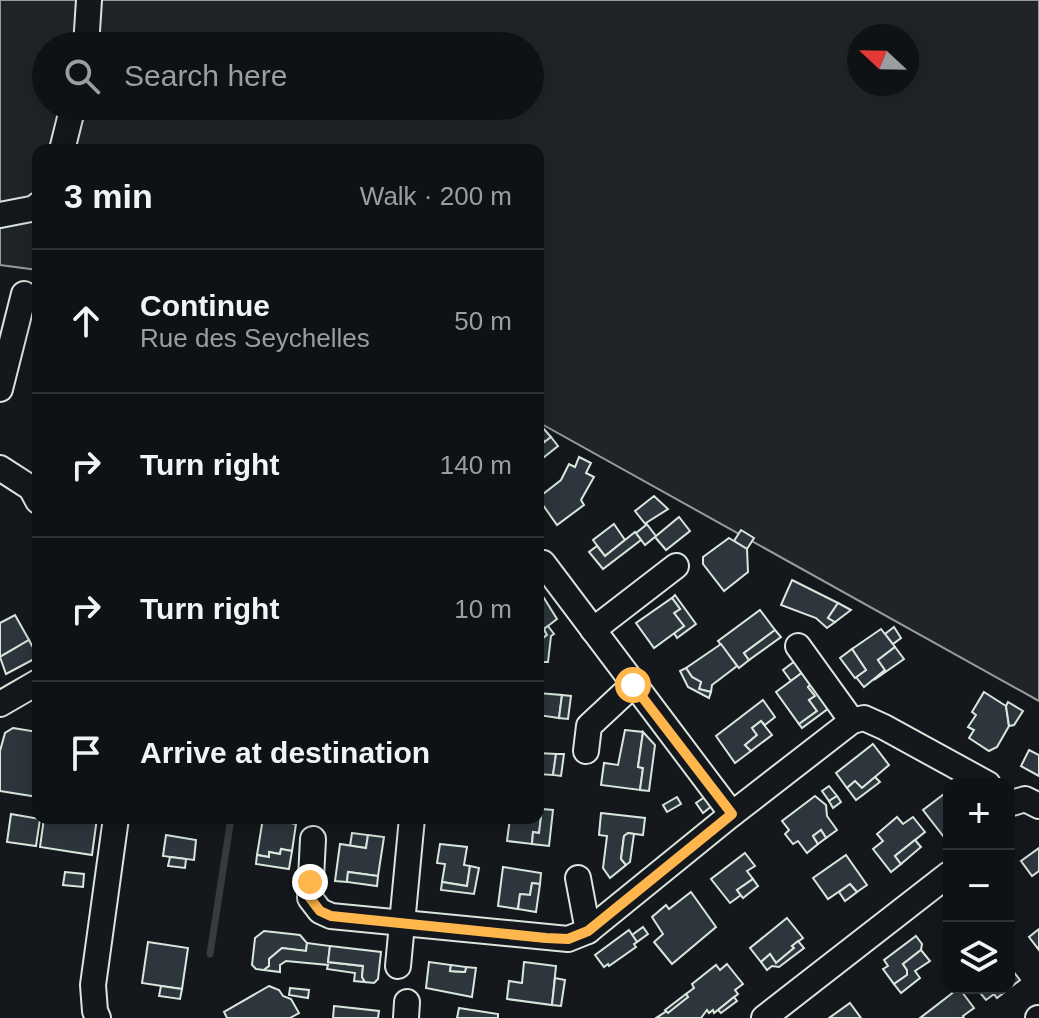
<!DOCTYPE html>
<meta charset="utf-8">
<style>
body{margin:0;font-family:Arial,sans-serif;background:#1d2022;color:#f1f3f6}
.controls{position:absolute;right:24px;bottom:24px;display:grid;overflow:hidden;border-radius:16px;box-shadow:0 4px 20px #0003}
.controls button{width:72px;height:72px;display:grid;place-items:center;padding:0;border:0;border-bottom:2px solid #2f3234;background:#0f1215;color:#f1f3f6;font:40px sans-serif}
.compass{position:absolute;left:847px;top:24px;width:72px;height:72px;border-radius:50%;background:#0f1215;box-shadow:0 4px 20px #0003;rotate:292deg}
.stop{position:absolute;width:24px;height:24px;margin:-18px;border:6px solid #ffb74d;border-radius:50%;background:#fff}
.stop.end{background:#ffb74d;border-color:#fff;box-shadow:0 2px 8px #0008}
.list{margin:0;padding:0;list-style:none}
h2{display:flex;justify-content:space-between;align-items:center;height:104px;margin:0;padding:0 32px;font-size:34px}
h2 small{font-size:26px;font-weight:400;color:#9b9ea0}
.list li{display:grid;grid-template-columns:52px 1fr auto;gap:24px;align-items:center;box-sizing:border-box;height:144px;padding:0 32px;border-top:2px solid #2f3234}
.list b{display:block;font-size:30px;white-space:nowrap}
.list p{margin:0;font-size:26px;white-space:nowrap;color:#9b9ea0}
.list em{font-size:26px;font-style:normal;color:#9b9ea0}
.icon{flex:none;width:44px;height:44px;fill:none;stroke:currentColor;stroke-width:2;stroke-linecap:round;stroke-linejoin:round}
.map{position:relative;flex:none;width:1039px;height:1018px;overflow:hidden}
.search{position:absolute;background:#0f1215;box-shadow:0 4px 20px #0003;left:32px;top:32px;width:512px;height:88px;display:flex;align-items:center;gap:20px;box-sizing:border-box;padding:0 28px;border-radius:44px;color:#9b9ea0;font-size:30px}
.panel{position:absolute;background:#0f1215;box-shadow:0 4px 20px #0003;left:32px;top:144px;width:512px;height:680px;border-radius:16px}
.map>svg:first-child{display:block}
</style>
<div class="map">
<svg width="1039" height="1018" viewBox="0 0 1039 1018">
<rect width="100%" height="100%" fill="#14181c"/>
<path fill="#202428" stroke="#939e99" stroke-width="2" fill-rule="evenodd" d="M 0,0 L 1039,0 L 1039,701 L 538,422 L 538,150 L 38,150 L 38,270 L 0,265 ZM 859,36 L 907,36 L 907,84 L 859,84 ZM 46,46 L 530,46 L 530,106 L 46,106 Z"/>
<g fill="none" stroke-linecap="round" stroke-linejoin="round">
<polyline stroke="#363b3e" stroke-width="7" points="210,954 231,818"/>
</g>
<g fill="#2c363c" stroke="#d8e6dc" stroke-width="2">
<polygon points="543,428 551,437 545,442 538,433"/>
<polygon points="551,437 558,446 538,462 538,447"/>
<polygon points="579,457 591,463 586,473 594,477 581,500 584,505 557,525 538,498 561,480 569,464 575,467"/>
<polygon points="654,496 668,509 646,523 656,536 679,517 690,531 666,550 655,537 645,545 636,533 646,525 635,511"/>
<polygon points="614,524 625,540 605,556 593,540"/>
<polygon points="741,530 754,538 747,549 734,541"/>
<polygon points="635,532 641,540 603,569 589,552 597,546 605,556"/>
<polygon points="729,538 747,549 748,572 724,591 703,564 703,557"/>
<polygon points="792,580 838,603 828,618 835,622 827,628 816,618 781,605"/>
<polygon points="675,595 696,624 677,638 674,633 684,626 674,613 680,609 672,598"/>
<polygon points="544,598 557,619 544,629 547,635 538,642 538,602"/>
<polygon points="672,598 680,609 674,613 684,626 654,648 636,623"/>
<polygon points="838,603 851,610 835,622 828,618"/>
<polygon points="760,610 775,630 744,653 749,660 739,668 718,641"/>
<polygon points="15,615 29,640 0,657 0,623"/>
<polygon points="548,626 554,634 551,636 548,662 538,662 538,642 547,635 544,629"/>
<polygon points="894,627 901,638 893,644 885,634"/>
<polygon points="881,629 895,647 878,660 885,670 864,687 856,677 866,670 852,649"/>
<polygon points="775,630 781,637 749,660 744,653"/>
<polygon points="29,640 38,657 6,674 0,657"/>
<polygon points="721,644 737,666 712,685 711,692 699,689 701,682 692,677 686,668"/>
<polygon points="895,647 904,659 874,680 885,670 878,660"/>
<polygon points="852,649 866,670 855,678 840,658"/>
<polygon points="795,661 803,672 791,681 783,670"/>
<polygon points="686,668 692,677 701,682 699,689 711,692 709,698 688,687 680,671"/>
<polygon points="803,672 811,684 808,687 815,696 809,700 817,711 799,724 776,692"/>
<polygon points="811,684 829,708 802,728 799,724 817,711 809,700 815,696 808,687"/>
<polygon points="984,692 1006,706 1009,726 997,747 989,751 969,738 974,730 968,727 976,715 972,712"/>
<polygon points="538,693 562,695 559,718 538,715"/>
<polygon points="562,695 571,696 568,719 559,718"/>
<polygon points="763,700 775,717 765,725 761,721 752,728 757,735 745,745 751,751 735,763 716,736"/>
<polygon points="1008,702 1023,711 1014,725 1009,726 1006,706"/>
<polygon points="761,721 772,735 751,751 745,745 757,735 752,728"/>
<polygon points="13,728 38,732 38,797 0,791 0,751 5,733"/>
<polygon points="625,730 643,732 638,767 643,768 640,790 601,785 604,763 618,765"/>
<polygon points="643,732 655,745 649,791 640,790 643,768 638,767"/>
<polygon points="873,744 889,765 862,788 855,781 847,788 836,773"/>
<polygon points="1029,750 1039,755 1039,776 1021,766"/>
<polygon points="538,753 556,754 553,775 538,774"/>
<polygon points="556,754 564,754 561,776 553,775"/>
<polygon points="875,777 880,782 856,800 847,788 855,781 862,788"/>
<polygon points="829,786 837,796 829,801 822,791"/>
<polygon points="948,791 949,840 947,841 923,810"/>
<polygon points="706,796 713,805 703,813 696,803"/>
<polygon points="815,796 826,805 827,816 837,830 826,838 821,830 813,836 818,844 807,853 798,841 793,844 785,834 789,830 782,821"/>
<polygon points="837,796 841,802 833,808 829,801"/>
<polygon points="677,797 681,804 667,812 663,805"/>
<polygon points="538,808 542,809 539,833 533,832 532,844 507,841 510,818 538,818"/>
<polygon points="542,809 553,810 549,846 532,844 533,832 539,833"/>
<polygon points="601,813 645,818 643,835 628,833 624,836 621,859 626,865 610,878 603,868 607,836 599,835"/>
<polygon points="11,814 40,819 36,846 7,842"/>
<polygon points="897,817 903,824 913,817 925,832 895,856 901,864 891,872 873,849 883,841 877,834"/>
<polygon points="44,818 97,818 92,855 40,847"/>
<polygon points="263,818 281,818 280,821 296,824 292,851 281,849 280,854 269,852 269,857 257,855"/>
<polygon points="358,818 379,818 363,822 358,821"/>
<polygon points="821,830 826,838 818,844 813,836"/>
<polygon points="352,833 368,835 366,848 350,846"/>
<polygon points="628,833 634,834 630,862 626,865 621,859 624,836"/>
<polygon points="166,835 196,840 194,860 163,856"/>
<polygon points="368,835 384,837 378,876 348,872 347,882 335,881 340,844 366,848"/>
<polygon points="915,840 921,847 901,864 895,856"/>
<polygon points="440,844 467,847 464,865 470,866 467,886 442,882 445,864 437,863"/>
<polygon points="1039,848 1039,871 1032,876 1021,861"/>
<polygon points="281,849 292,851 289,869 256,864 257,855 269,857 269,852 280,854"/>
<polygon points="745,853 755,866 747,871 753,879 737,890 741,895 730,903 711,879"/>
<polygon points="846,855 867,885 857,892 850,884 828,899 813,878"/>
<polygon points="170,857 186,859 185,868 168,866"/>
<polygon points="470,866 479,868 474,894 441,890 442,882 467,886"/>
<polygon points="503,867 541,873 540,884 532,883 530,895 520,894 518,909 498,906"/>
<polygon points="65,872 84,874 83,887 63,885"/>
<polygon points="348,872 378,876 377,886 347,882"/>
<polygon points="753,879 758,886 743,898 737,890"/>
<polygon points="532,883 540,884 536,912 518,909 520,894 530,895"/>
<polygon points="850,884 857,892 845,901 839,892"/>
<polygon points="691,892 716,927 672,964 654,942 663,934 652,917 666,905 669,909"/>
<polygon points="787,918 803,938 792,946 794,948 776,963 770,954 761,962 750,948"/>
<polygon points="643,927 648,934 637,942 632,935"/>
<polygon points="1039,929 1039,950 1029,937"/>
<polygon points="629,930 637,942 634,944 636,947 609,966 608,964 604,967 595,955"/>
<polygon points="264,931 300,935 307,943 306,951 282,948 269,959 269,966 264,970 256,969 252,965 255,938"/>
<polygon points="916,936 922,944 921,950 903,964 907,970 907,975 894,984 883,969 888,966 884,960"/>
<polygon points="798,941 804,948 779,967 772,966 767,970 761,962 770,954 776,963 794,948 792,946"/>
<polygon points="148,942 188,948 182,989 142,983"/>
<polygon points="307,943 330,946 328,962 363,966 362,977 365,982 354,981 355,973 327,969 328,965 286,961 280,965 280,972 264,970 269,966 269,959 282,948 306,951"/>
<polygon points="330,946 381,952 378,979 374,983 365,982 362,977 363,966 328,962"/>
<polygon points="921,950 930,961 915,971 920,978 901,993 894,984 907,975 907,970 903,964"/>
<polygon points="429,962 451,965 450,971 465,972 466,967 476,968 472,997 426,988"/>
<polygon points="524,962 556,966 552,1005 507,999 509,981 522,983"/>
<polygon points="727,964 743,984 735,990 738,994 714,1013 713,1010 709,1013 707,1010 701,1018 656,1018 688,997 686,994 694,988 692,984 716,965 720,970"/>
<polygon points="451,965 466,967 465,972 450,971"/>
<polygon points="1009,966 1020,980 997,998 990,989 1009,988"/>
<polygon points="555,978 565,980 561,1006 552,1005"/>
<polygon points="161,986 182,989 180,999 159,996"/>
<polygon points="269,986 279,990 283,996 291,999 299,1013 290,1018 227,1018 224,1012"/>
<polygon points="290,988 309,990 308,998 289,995"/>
<polygon points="959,988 974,1008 963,1016 964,1018 920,1018"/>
<polygon points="976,988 992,988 990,989 994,994 986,1000"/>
<polygon points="686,994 688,997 668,1013 665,1010"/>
<polygon points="734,997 737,1001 721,1013 718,1010"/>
<polygon points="850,1003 861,1018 829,1018"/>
<polygon points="334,1006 379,1011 378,1018 333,1018"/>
<polygon points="459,1008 498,1014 498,1018 457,1018"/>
</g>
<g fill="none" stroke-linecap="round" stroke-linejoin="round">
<defs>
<g id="minor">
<polyline points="86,46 89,0"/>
<polyline points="62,150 73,106"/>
<polyline points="0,215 36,208 38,205"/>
<polyline points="0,389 24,294"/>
<polyline points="0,468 31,488 38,501"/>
<polyline points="538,567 543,563 732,814"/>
<polyline points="593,630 676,566"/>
<polyline points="798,646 852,721"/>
<polyline points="0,704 38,682"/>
<polyline points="586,751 589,726 633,685"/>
<polyline points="1009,804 1025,799 1039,806"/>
<polyline points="313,839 310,898 320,911 331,916 568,939 588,931 732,814 852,721 864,718 884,727 988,784"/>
<polyline points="578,878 588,931"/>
<polyline points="398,966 412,818"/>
<polyline points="98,1018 95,1011 93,985 116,818"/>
<polyline points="406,1018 407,1002"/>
<polyline points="764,1018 949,874"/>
<polyline points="1038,1018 1039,1018"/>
</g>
</defs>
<use href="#minor" stroke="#d8e6dc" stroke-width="28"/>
<use href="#minor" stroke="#14181c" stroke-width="24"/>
</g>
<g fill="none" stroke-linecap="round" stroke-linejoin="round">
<polyline stroke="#ffb74d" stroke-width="10" points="310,882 310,898 320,911 331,916 546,938 568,939 588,931 732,814 633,685"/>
</g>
</svg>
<div class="controls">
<button>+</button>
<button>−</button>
<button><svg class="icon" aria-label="layers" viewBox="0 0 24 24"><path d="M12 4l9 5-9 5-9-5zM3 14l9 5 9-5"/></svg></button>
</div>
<svg class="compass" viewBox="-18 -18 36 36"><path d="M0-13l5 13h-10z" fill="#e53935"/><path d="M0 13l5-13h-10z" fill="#9b9ea0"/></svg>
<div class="stop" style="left:633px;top:685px"></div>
<div class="stop end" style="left:310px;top:882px"></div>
<div class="search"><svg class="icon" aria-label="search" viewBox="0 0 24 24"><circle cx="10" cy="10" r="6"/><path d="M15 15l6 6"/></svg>Search here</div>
<section class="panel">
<h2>3 min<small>Walk · 200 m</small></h2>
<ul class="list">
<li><svg class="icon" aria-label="ahead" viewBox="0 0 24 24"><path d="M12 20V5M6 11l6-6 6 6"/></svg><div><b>Continue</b><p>Rue des Seychelles</p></div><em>50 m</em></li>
<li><svg class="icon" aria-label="right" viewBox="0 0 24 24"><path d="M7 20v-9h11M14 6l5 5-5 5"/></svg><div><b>Turn right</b></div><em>140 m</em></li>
<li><svg class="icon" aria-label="right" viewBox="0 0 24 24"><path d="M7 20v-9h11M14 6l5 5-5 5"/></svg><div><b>Turn right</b></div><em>10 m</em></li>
<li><svg class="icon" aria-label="arrive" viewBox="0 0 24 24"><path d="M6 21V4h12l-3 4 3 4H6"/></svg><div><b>Arrive at destination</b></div></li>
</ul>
</section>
</div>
